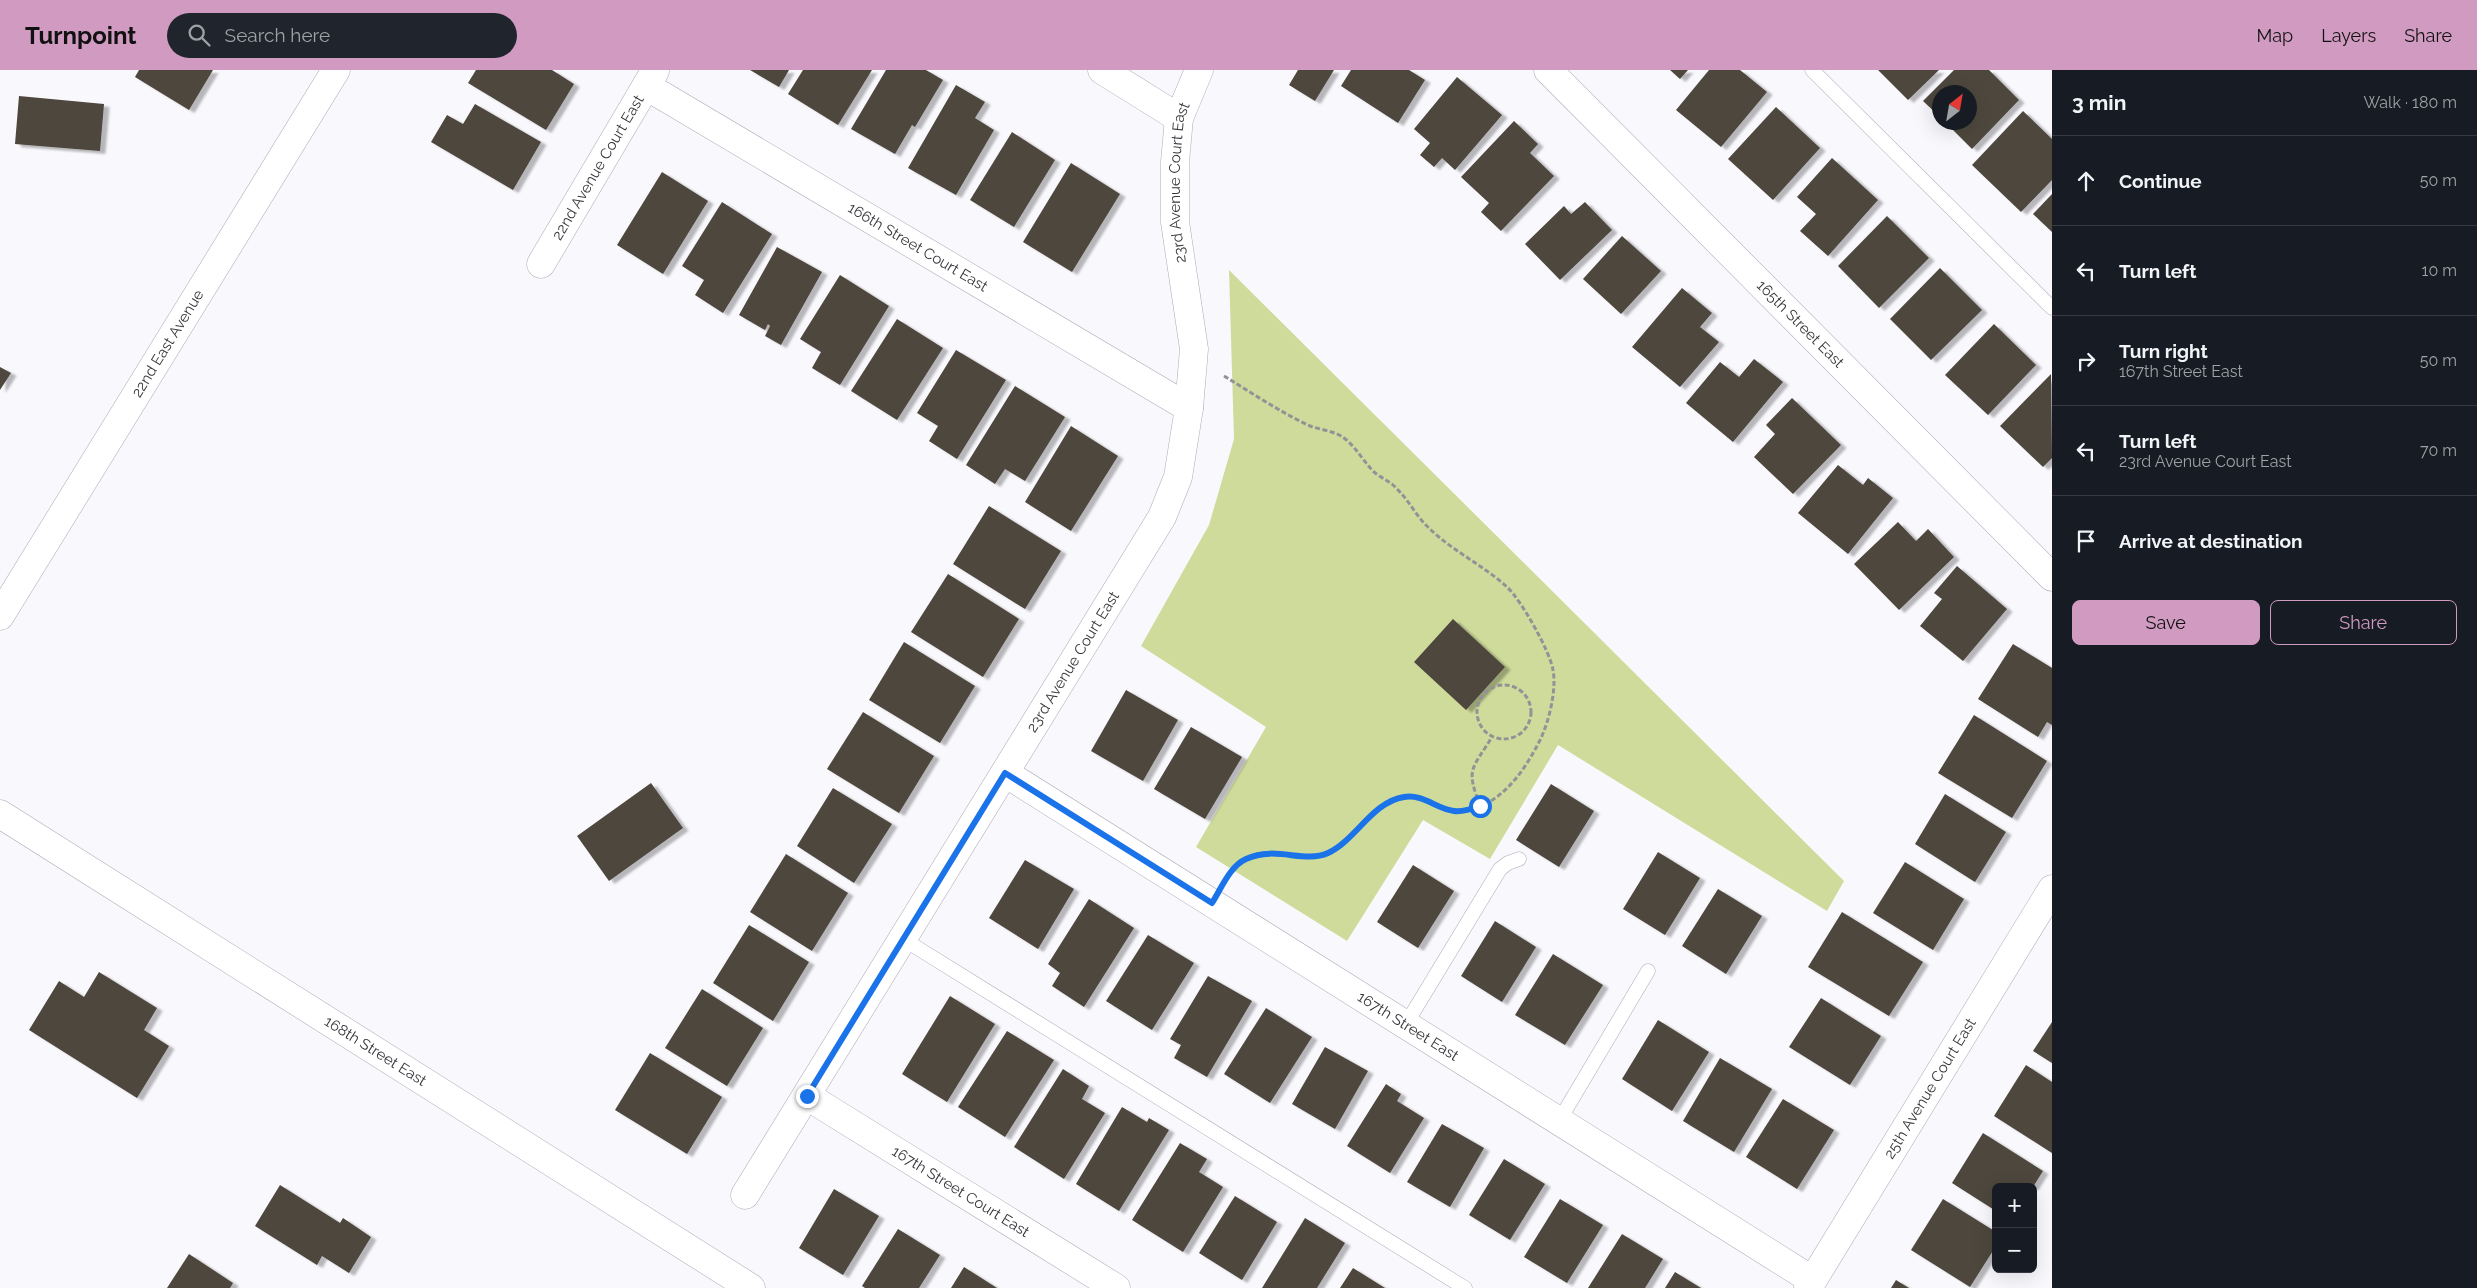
<!DOCTYPE html>
<meta charset="utf-8">
<style>
body{margin:0;font-family:Raleway,sans-serif;background:#20242c;color:#f1f3f6}
.controls{position:absolute;right:15px;bottom:15px;display:grid;overflow:hidden;border-radius:8px;box-shadow:0 5px 20px #0002}
.controls button{width:45px;height:45px;display:grid;place-items:center;padding:0;border:0;border-bottom:1px solid #363941;background:#171b24;color:#f1f3f6;font:25px sans-serif}
.compass{position:absolute;left:1932px;top:15px;width:45px;height:45px;border-radius:50%;background:#171b24;box-shadow:0 5px 20px #0002;rotate:31deg}
.stop{position:absolute;width:15px;height:15px;margin:-11px;border:4px solid #1a73e8;border-radius:50%;background:#fff}
.stop.end{background:#1a73e8;border-color:#fff;box-shadow:0 1px 5px #0008}
.list{margin:0;padding:0;list-style:none}
h2{display:flex;justify-content:space-between;align-items:center;height:65px;margin:0;padding:0 20px;font-size:21px}
h2 small{font-size:16px;font-weight:400;color:#9ea1a6}
.list li{display:grid;grid-template-columns:32px 1fr auto;gap:15px;align-items:center;box-sizing:border-box;height:90px;padding:0 20px;border-top:1px solid #363941}
.list b{display:block;font-size:19px;white-space:nowrap}
.list p{margin:0;font-size:16px;white-space:nowrap;color:#9ea1a6}
.list em{font-size:16px;font-style:normal;color:#9ea1a6}
.actions{display:flex;gap:10px;padding:15px 20px}
.actions a{flex:1;padding:11px 0;border:1px solid #d09ac1;border-radius:8px;text-align:center;font-size:18px;color:#d09ac1}
.actions .main{background:#d09ac1;color:#111}
.icon{flex:none;width:28px;height:28px;fill:none;stroke:currentColor;stroke-width:2;stroke-linecap:round;stroke-linejoin:round}
.map{position:relative;flex:none;width:2052px;height:1218px;overflow:hidden}
header{display:flex;align-items:center;gap:30px;box-sizing:border-box;height:70px;padding:0 25px;background:#d09ac1;color:#111}
header strong{font-size:24px}
nav{display:flex;gap:28px;margin-inline-start:auto;font-size:18px}
.search{width:350px;height:45px;background:#20242c;display:flex;align-items:center;gap:12px;box-sizing:border-box;padding:0 18px;border-radius:28px;color:#9ea1a6;font-size:19px}
main{display:flex}
aside{flex:1;background:#171b24}
.map>svg:first-child{display:block}
</style>
<header>
<strong>Turnpoint</strong>
<div class="search"><svg class="icon" aria-label="search" viewBox="0 0 24 24"><circle cx="10" cy="10" r="6"/><path d="M15 15l6 6"/></svg>Search here</div>
<nav><a>Map</a><a>Layers</a><a>Share</a></nav>
</header>
<main>
<div class="map">
<svg width="2052" height="1218" viewBox="0 0 2052 1218">
<defs>
<filter id="shadow"><feDropShadow dx="5.5" dy="3" stdDeviation="1" flood-color="#0004"/></filter>
</defs>
<rect width="100%" height="100%" fill="#f9f8fd"/>
<polygon fill="#cfdb9b" points="1229,200 1844,811 1827,841 1558,675 1490,789 1423,750 1347,871 1196,777 1266,657 1141,576 1209,455 1234,369"/>
<g fill="#4d463d" filter="url(#shadow)">
<polygon points="139,0 213,0 189,40 135,7"/>
<polygon points="476,0 552,0 574,14 546,60 468,13"/>
<polygon points="750,0 789,0 779,17"/>
<polygon points="803,0 872,0 838,55 788,24"/>
<polygon points="886,0 926,0 943,10 915,57 912,55 895,84 851,59"/>
<polygon points="1298,0 1334,0 1315,31 1289,15"/>
<polygon points="1351,0 1409,0 1425,10 1398,53 1341,16"/>
<polygon points="1670,0 1688,0 1680,9"/>
<polygon points="1709,0 1740,0 1767,22 1721,77 1676,40"/>
<polygon points="1878,0 1939,0 1908,30"/>
<polygon points="1954,0 1989,0 2019,30 1972,79 1945,52 1970,52 1970,22 1940,22 1940,47 1923,31"/>
<polygon points="1457,7 1502,45 1455,100 1442,88 1434,97 1420,85 1430,73 1414,59"/>
<polygon points="956,15 985,32 975,48 994,60 956,125 908,98"/>
<polygon points="19,26 104,34 100,81 15,74"/>
<polygon points="475,34 541,72 513,120 431,72 447,45 463,54"/>
<polygon points="1776,37 1820,78 1773,130 1728,89"/>
<polygon points="2023,41 2052,69 2052,110 2021,142 1972,95"/>
<polygon points="1514,51 1538,74 1530,83 1554,106 1501,161 1481,142 1489,133 1461,107"/>
<polygon points="1012,62 1055,90 1014,157 970,130"/>
<polygon points="1832,88 1878,130 1828,186 1800,161 1816,144 1797,127"/>
<polygon points="1071,93 1120,124 1072,202 1023,172"/>
<polygon points="662,102 708,131 663,204 617,175"/>
<polygon points="2052,124 2052,162 2033,144"/>
<polygon points="722,132 772,164 723,243 695,225 704,210 682,196"/>
<polygon points="1585,132 1612,160 1560,210 1525,174 1564,136 1571,144"/>
<polygon points="1887,146 1929,188 1879,238 1838,196"/>
<polygon points="1622,166 1661,201 1621,244 1583,209"/>
<polygon points="777,177 822,202 781,275 765,266 770,256 768,254 765,260 739,245"/>
<polygon points="1940,198 1982,240 1931,290 1890,249"/>
<polygon points="840,205 889,236 840,315 812,298 821,282 800,269"/>
<polygon points="1682,218 1712,243 1700,257 1719,272 1680,317 1632,277"/>
<polygon points="897,249 943,278 897,350 851,321"/>
<polygon points="1994,254 2036,295 1988,345 1945,305"/>
<polygon points="956,280 1006,310 957,389 929,371 938,356 917,343"/>
<polygon points="1754,289 1783,312 1733,372 1686,333 1720,292 1739,307"/>
<polygon points="0,297 11,303 0,320"/>
<polygon points="2051,304 2052,388 2043,397 2000,356"/>
<polygon points="1015,316 1065,347 1025,411 1005,399 995,414 966,395"/>
<polygon points="1792,328 1841,375 1793,424 1754,387 1775,364 1766,355"/>
<polygon points="1071,356 1118,386 1071,461 1025,432"/>
<polygon points="1838,395 1863,415 1868,408 1893,428 1848,484 1798,443"/>
<polygon points="989,436 1061,481 1025,539 953,494"/>
<polygon points="1898,452 1916,471 1928,459 1954,487 1899,540 1854,494"/>
<polygon points="1957,496 2007,539 1963,591 1920,556 1942,529 1934,523"/>
<polygon points="948,504 1019,549 983,607 911,562"/>
<polygon points="1453,549 1505,597 1466,640 1414,592"/>
<polygon points="904,572 975,616 940,673 869,630"/>
<polygon points="2013,574 2052,598 2052,655 2047,652 2038,667 1978,629"/>
<polygon points="1126,620 1178,650 1143,711 1091,681"/>
<polygon points="863,642 934,686 899,743 827,699"/>
<polygon points="1974,645 2047,691 2012,748 1938,703"/>
<polygon points="1191,657 1242,687 1205,749 1154,719"/>
<polygon points="651,713 683,758 609,811 577,766"/>
<polygon points="1551,714 1594,741 1559,797 1516,770"/>
<polygon points="833,718 892,754 854,813 797,776"/>
<polygon points="1945,724 2006,762 1975,812 1915,774"/>
<polygon points="1658,782 1700,808 1665,865 1623,839"/>
<polygon points="786,784 848,823 812,881 750,842"/>
<polygon points="1025,790 1074,819 1038,879 989,848"/>
<polygon points="1905,792 1964,829 1933,880 1873,843"/>
<polygon points="1413,795 1454,821 1418,878 1377,852"/>
<polygon points="1718,819 1762,846 1726,904 1682,876"/>
<polygon points="1089,829 1134,858 1084,937 1052,916 1060,903 1048,894"/>
<polygon points="1842,842 1923,892 1889,946 1808,897"/>
<polygon points="1495,851 1536,877 1502,932 1461,906"/>
<polygon points="749,855 809,892 773,951 713,913"/>
<polygon points="1148,865 1194,893 1152,960 1106,931"/>
<polygon points="1553,884 1603,915 1565,975 1515,945"/>
<polygon points="99,902 157,938 144,960 169,976 137,1028 29,960 59,911 84,927"/>
<polygon points="1208,906 1252,931 1207,1007 1174,988 1181,975 1170,969"/>
<polygon points="702,919 763,958 727,1016 665,978"/>
<polygon points="950,926 995,954 947,1032 902,1004"/>
<polygon points="1821,928 1881,966 1850,1015 1789,977"/>
<polygon points="1266,938 1312,967 1270,1033 1224,1004"/>
<polygon points="1658,950 1709,982 1672,1041 1622,1009"/>
<polygon points="2052,952 2052,993 2033,981"/>
<polygon points="1007,961 1054,990 1005,1067 958,1037"/>
<polygon points="1325,977 1368,1001 1335,1059 1292,1034"/>
<polygon points="650,983 722,1027 687,1084 615,1040"/>
<polygon points="1720,988 1772,1019 1734,1082 1683,1051"/>
<polygon points="2026,995 2052,1012 2052,1083 1994,1046"/>
<polygon points="1063,999 1089,1016 1082,1029 1105,1043 1064,1109 1014,1077"/>
<polygon points="1386,1014 1401,1024 1397,1031 1424,1048 1390,1103 1347,1076"/>
<polygon points="1783,1029 1834,1060 1797,1119 1746,1087"/>
<polygon points="1122,1037 1147,1052 1149,1048 1169,1060 1119,1141 1076,1114"/>
<polygon points="1442,1054 1484,1078 1450,1137 1407,1112"/>
<polygon points="1983,1063 2043,1101 2033,1117 1996,1117 1996,1141 1952,1113"/>
<polygon points="1180,1073 1207,1089 1199,1102 1223,1117 1183,1182 1132,1150"/>
<polygon points="1504,1089 1545,1114 1510,1170 1469,1145"/>
<polygon points="280,1115 340,1153 343,1148 371,1167 349,1203 322,1186 317,1195 255,1156"/>
<polygon points="834,1119 879,1146 843,1205 799,1178"/>
<polygon points="1235,1126 1277,1152 1242,1210 1199,1183"/>
<polygon points="1560,1129 1603,1155 1567,1213 1524,1187"/>
<polygon points="1943,1129 1996,1162 1996,1176 1970,1217 1911,1180"/>
<polygon points="1305,1148 1345,1173 1317,1218 1262,1218"/>
<polygon points="898,1159 940,1185 919,1218 865,1218 862,1216"/>
<polygon points="1622,1164 1663,1189 1645,1218 1588,1218"/>
<polygon points="189,1184 233,1213 230,1218 167,1218"/>
<polygon points="964,1197 997,1218 951,1218"/>
<polygon points="1353,1198 1385,1218 1340,1218"/>
<polygon points="1675,1202 1701,1218 1665,1218"/>
<polygon points="1896,1210 1909,1218 1891,1218"/>
</g>
<g fill="none" stroke-linecap="round" stroke-linejoin="round">
<defs>
<g id="service">
<polyline points="1812,0 2052,238"/>
<polyline points="903,869 1465,1218"/>
<polyline points="1406,954 1500,799 1508,793 1519,789"/>
<polyline points="1559,1051 1648,901"/>
</g>
<g id="minor">
<polyline points="1102,0 1179,48"/>
<path id="s1" d="M 1548,0 L 2052,507"/>
<path id="s2" d="M 646,16 L 1189,338"/>
<path id="s3" d="M 541,194 L 655,1"/>
<path id="s4" d="M 1005,703 L 1812,1210"/>
<path id="s5" d="M 0,744 L 751,1218"/>
<path id="s6" d="M 807,1026 L 1116,1218"/>
<path id="s7" d="M 745,1125 L 1162,447 L 1178,407 L 1189,338 L 1194,279 L 1175,152 L 1175,92 L 1179,48 L 1199,0"/>
<path id="s8" d="M 1808,1218 L 2052,819"/>
</g>
<g id="tertiary">
<path id="s9" d="M 0,546 L 336,0"/>
</g>
</defs>
<use href="#service" stroke="#aca9b5" stroke-width="15"/>
<use href="#minor" stroke="#aca9b5" stroke-width="29"/>
<use href="#tertiary" stroke="#aca9b5" stroke-width="29"/>
<g stroke="#939297" stroke-width="3" stroke-dasharray="5 2.5" stroke-linecap="butt">
<path d="M 1224,306 C 1252,323 1280,342 1310,356 C 1321,360 1335,361 1344,368 C 1356,377 1363,391 1374,402 C 1381,408 1390,411 1396,418 C 1407,428 1414,442 1424,453 C 1448,479 1482,494 1507,517 C 1521,530 1550,581 1553,600 C 1557,621 1548,656 1538,674 C 1525,699 1507,725 1481,736 C 1442,752 1434,721 1403,727 C 1371,733 1356,772 1327,783 C 1292,797 1259,761 1228,807"/>
<circle cx="1504" cy="642" r="27"/>
<path d="M 1480,736 C 1466,698 1471,701 1492,667"/>
</g>
<use href="#service" stroke="#fff" stroke-width="14"/>
<use href="#minor" stroke="#fff" stroke-width="28"/>
<use href="#tertiary" stroke="#fff" stroke-width="28"/>
</g>
<g fill="none" stroke-linecap="round" stroke-linejoin="round">
<path stroke="#1a73e8" stroke-width="6" d="M 807,1026 L 1005,703 L 1212,833 C 1221,819 1230,796 1246,789 C 1277,775 1303,794 1328,783 C 1356,770 1372,732 1404,727 C 1424,724 1436,739 1454,741 C 1463,742 1472,739 1480,736"/>
</g>
<g text-anchor="middle" stroke-width="5" stroke-linejoin="round" paint-order="stroke">
<g font-size="15" fill="#38373c" stroke="#fff">
<text dy="5" stroke="none"><textPath href="#s3" startOffset="112">22nd Avenue Court East</textPath></text>
<text dy="5" stroke="none"><textPath href="#s7" startOffset="1136">23rd Avenue Court East</textPath></text>
<text dy="5" stroke="none"><textPath href="#s2" startOffset="316">166th Street Court East</textPath></text>
<text dy="5" stroke="none"><textPath href="#s1" startOffset="358">165th Street East</textPath></text>
<text dy="5" stroke="none"><textPath href="#s9" startOffset="320">22nd East Avenue</textPath></text>
<text dy="5" stroke="none"><textPath href="#s7" startOffset="626">23rd Avenue Court East</textPath></text>
<text dy="5" stroke="none"><textPath href="#s4" startOffset="476">167th Street East</textPath></text>
<text dy="5" stroke="none"><textPath href="#s5" startOffset="444">168th Street East</textPath></text>
<text dy="5" stroke="none"><textPath href="#s8" startOffset="234">25th Avenue Court East</textPath></text>
<text dy="5" stroke="none"><textPath href="#s6" startOffset="181">167th Street Court East</textPath></text>
</g>
</g>
</svg>
<div class="controls">
<button>+</button>
<button>−</button>
</div>
<svg class="compass" viewBox="-18 -18 36 36"><path d="M0-13l5 13h-10z" fill="#e53935"/><path d="M0 13l5-13h-10z" fill="#9ea1a6"/></svg>
<div class="stop" style="left:1480px;top:736px"></div>
<div class="stop end" style="left:807px;top:1026px"></div>
</div>
<aside>
<h2>3 min<small>Walk · 180 m</small></h2>
<ul class="list">
<li><svg class="icon" aria-label="ahead" viewBox="0 0 24 24"><path d="M12 20V5M6 11l6-6 6 6"/></svg><div><b>Continue</b></div><em>50 m</em></li>
<li><svg class="icon" aria-label="left" viewBox="0 0 24 24"><path d="M17 20v-9H6M10 6l-5 5 5 5"/></svg><div><b>Turn left</b></div><em>10 m</em></li>
<li><svg class="icon" aria-label="right" viewBox="0 0 24 24"><path d="M7 20v-9h11M14 6l5 5-5 5"/></svg><div><b>Turn right</b><p>167th Street East</p></div><em>50 m</em></li>
<li><svg class="icon" aria-label="left" viewBox="0 0 24 24"><path d="M17 20v-9H6M10 6l-5 5 5 5"/></svg><div><b>Turn left</b><p>23rd Avenue Court East</p></div><em>70 m</em></li>
<li><svg class="icon" aria-label="arrive" viewBox="0 0 24 24"><path d="M6 21V4h12l-3 4 3 4H6"/></svg><div><b>Arrive at destination</b></div></li>
</ul>
<div class="actions"><a class="main">Save</a><a>Share</a></div>
</aside>
</main>
